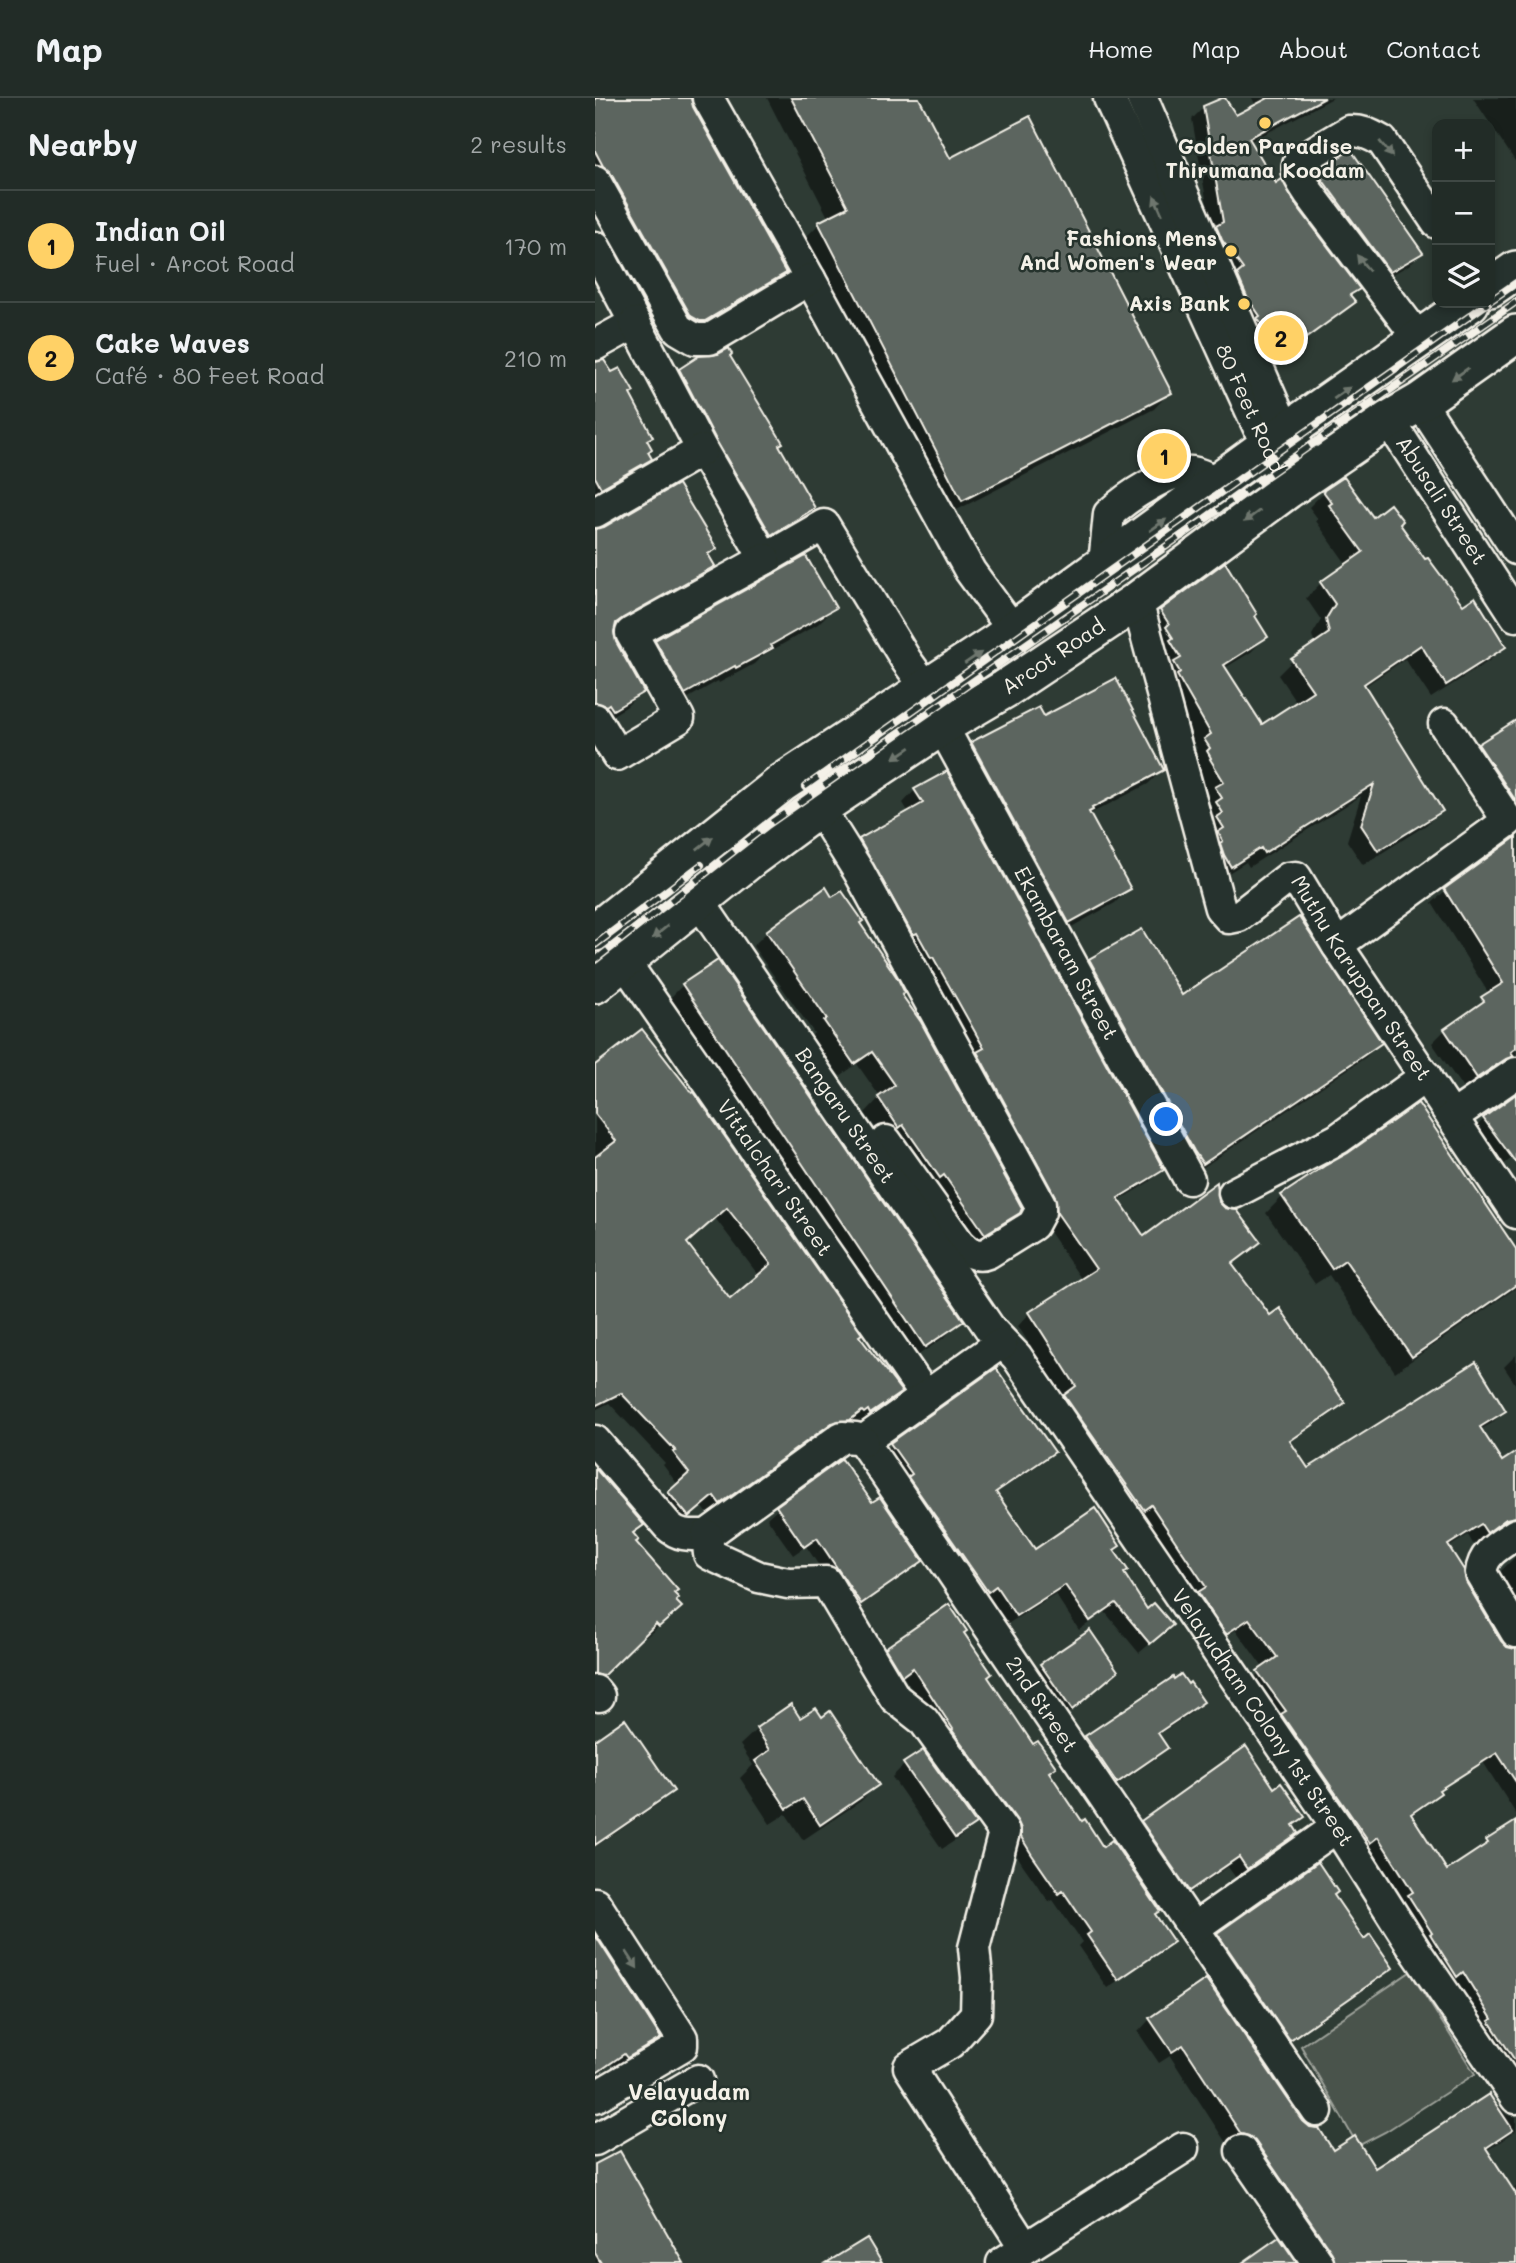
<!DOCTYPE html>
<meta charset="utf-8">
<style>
body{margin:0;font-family:Mali,sans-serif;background:#2e3833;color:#f1f3f6}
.controls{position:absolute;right:21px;top:21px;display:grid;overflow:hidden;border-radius:14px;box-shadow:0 4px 10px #0003}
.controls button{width:63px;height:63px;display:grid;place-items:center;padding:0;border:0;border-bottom:2px solid #3f4844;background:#222c27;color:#f1f3f6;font:35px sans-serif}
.you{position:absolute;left:572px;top:1022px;width:24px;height:24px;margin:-18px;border:5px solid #fff;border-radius:50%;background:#1a73e8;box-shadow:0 0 0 10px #1a73e833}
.badge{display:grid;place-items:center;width:46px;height:46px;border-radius:50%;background:#ffd166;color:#111;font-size:23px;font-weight:700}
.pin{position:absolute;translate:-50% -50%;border:4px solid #fff;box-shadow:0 2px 7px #0006}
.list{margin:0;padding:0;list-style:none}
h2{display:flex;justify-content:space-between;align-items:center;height:91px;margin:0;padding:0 28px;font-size:30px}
h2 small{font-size:23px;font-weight:400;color:#a2a7a7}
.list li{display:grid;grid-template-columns:46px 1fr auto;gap:21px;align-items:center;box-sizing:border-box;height:112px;padding:0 28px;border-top:2px solid #3f4844}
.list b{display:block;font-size:26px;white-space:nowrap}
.list p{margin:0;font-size:23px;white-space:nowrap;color:#a2a7a7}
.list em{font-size:23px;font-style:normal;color:#a2a7a7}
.icon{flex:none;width:38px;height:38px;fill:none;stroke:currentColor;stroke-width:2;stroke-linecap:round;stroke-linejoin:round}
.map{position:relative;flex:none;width:921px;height:2165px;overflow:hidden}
header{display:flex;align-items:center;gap:42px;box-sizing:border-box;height:98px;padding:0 35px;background:#222c27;border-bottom:2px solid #3f4844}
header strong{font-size:33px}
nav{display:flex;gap:38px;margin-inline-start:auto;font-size:24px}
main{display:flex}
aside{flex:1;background:#222c27}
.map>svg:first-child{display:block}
</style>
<header>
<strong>Map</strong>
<nav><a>Home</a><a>Map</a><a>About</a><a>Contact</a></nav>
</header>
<main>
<aside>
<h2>Nearby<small>2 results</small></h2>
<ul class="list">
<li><span class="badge">1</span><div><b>Indian Oil</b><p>Fuel · Arcot Road</p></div><em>170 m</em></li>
<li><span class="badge">2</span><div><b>Cake Waves</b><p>Café · 80 Feet Road</p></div><em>210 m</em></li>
</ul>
</aside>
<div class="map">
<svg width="921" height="2165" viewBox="0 0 921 2165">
<rect width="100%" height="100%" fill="#2e3b34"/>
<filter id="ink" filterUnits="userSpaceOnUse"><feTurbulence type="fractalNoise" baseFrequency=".0143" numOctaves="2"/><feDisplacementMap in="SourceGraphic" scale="14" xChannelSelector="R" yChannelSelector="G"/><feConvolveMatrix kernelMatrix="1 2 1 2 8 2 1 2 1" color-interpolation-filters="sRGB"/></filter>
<g filter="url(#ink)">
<polygon fill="#48524c" stroke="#9ea29a" stroke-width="2" points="815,1874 880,1976 790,2034 763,2048 706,1948"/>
<g fill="#0007" fill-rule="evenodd">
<polygon points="0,0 94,0 96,9 189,174 173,191 92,239 0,92"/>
<polygon points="172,0 322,0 354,62 575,294 559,311 350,418 208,142 224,126 234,121"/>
<polygon points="657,0 738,0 655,44 680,88 698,106 762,191 755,199 758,204 747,215 677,266 617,135 597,21 609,9 640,20 661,8"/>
<polygon points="878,0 921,0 921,62 920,63"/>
<polygon points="755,55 826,155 814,167 782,185 710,87 722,74"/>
<polygon points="133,258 218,410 202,426 160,452 69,288 85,272"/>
<polygon points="0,276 33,297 51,343 51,355 55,361 38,377 0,399"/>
<polygon points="729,394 777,422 803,426 867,510 909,548 894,563 836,600 810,561 769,589 846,713 831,727 768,767 752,743 766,698 654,769 651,764 621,783 607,705 614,698 601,677 599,669 602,666 595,657 602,650 569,593 552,528 567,513 658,518 671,539 656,554 630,570 666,628 702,605 683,577 697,563 720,548 717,537 726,522 711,500 726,485 752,467 721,423 723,421 714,409"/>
<polygon points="0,433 120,451 112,458 118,468 102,484 18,531 19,544 47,593 31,609 1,627"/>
<polygon points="239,510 223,526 167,558 159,566 124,585 123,583 74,611 45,559 61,543"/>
<polygon points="444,611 448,620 567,672 553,686 493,717 534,790 520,805 460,838 363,660 377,646"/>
<polygon points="921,624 921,976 905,970 896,973 869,992 837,945 850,932 875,914 894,896 837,805 850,793 916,744 918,736 871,660 884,647"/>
<polygon points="320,692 567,1071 554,1084 523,1103 549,1141 622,1104 664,1144 636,1168 675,1219 748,1305 735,1317 694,1345 712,1372 909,1313 897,1325 885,1332 906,1366 921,1357 921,1437 905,1431 897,1433 878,1446 873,1437 853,1450 869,1485 905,1544 921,1559 921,1588 854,1684 831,1707 816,1718 851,1775 878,1757 892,1743 921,1725 921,1994 650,1587 669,1571 641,1532 618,1547 458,1311 468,1300 423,1228 435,1215 487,1182 450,1128 253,754 265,742 314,715 308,705"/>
<polygon points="230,792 263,826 305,898 423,1114 409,1128 376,1149 289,1042 270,1015 285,999 262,966 245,978 216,938 219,935 158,848 172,834"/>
<polygon points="495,863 587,900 784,945 771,959 594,1079 482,876"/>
<polygon points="88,887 366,1223 350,1239 313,1264 72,903"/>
<path d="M 0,969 L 262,1239 L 304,1294 L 293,1305 L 263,1326 L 260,1322 L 242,1333 L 223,1336 L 113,1416 L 107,1408 L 82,1429 L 63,1406 L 83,1387 L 68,1367 L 70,1365 L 14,1305 L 0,1312 ZM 120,1120 L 164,1178 L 134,1204 L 91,1145 Z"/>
<polygon points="921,999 921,1057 903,1071 876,1034 889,1021"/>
<polygon points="687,1099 921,1154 921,1190 800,1274 734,1177 720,1186 671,1115"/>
<polygon points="921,1257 921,1287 909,1269"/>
<polygon points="297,1346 458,1354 448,1364 400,1396 440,1453 517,1453 527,1475 565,1537 544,1555 510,1514 484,1532 460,1496 411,1527 286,1357"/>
<polygon points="0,1373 46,1427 37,1436 39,1444 77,1495 73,1521 51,1539 48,1536 0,1584"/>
<polygon points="276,1407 326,1463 316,1473 255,1515 211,1448 198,1457 172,1420 183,1410"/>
<polygon points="921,1458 921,1504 904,1475"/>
<polygon points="367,1535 391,1580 453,1675 487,1725 559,1817 577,1844 567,1853 512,1890 483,1848 487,1844 458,1802 454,1804 428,1767 350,1641 308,1578 297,1586 282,1561 292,1551"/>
<polygon points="447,1567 508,1586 464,1623 434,1580"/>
<polygon points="572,1585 607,1603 596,1615 563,1637 571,1650 560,1661 510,1695 480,1651 491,1640"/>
<polygon points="205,1623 282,1687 266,1703 208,1742 191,1716 175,1726 145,1680 158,1667 145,1647 162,1631"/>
<polygon points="921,1629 921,1716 883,1656"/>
<polygon points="0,1644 77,1693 66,1704 0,1749"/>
<polygon points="309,1667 379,1726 367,1738 347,1751 297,1679"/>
<polygon points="679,1692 707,1719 697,1729 701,1735 691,1745 641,1780 633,1769 583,1802 537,1734 547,1724"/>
<polygon points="738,1797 769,1843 796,1869 786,1880 684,1951 613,1846 624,1836"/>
<polygon points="0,1841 64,1940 52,1951 20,1970 17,1966 0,1978"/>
<polygon points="555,1921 706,2024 737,2055 780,2072 902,2006 912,2017 921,2019 921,2033 891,2053 916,2092 921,2089 921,2165 723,2165 633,2048 575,1958 564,1965 543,1934"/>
<polygon points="0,2061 3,2067 87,2165 0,2165"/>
</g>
<g fill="#5c655e" stroke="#f4f1e8" stroke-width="2" fill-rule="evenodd">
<polygon points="0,0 96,0 98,9 191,175 110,223 105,223 96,218 15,74 8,68 0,53"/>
<polygon points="196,0 324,0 355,60 435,18 577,295 367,403 223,124 253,109"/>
<polygon points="627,0 630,0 641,17 673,0 730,0 654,40 681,85 687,81 700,105 765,191 755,197 761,204 689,256 662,220 665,218 652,199 642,176 648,171 627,142 621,128 628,124 608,8"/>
<polygon points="756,52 828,155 795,174 721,73"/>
<polygon points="134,250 137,256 135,258 188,345 184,347 220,410 176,437 122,344 84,271 104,258 123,256"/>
<polygon points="9,262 17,274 25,270 39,294 35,296 58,339 52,342 57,351 53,354 57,361 6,390 0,379 0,264"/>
<polygon points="749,379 778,419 795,406 808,423 805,426 830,461 833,460 868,507 880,499 911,549 851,587 826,547 769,586 848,713 783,753 766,727 779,686 669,755 666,750 636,769 629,757 625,745 628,743 623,734 629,730 622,719 628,715 621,704 627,700 620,689 629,684 615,661 616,660 612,653 615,650 609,641 616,636 582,577 585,574 579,564 586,560 575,542 578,540 571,529 574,526 565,512 630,464 662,516 660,518 673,539 629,567 667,626 718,593 696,561 734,535 731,521 740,506 725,484 768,454 734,407 737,405 728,393"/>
<polygon points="83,386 122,451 113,456 120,468 28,520 21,525 19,534 21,544 49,594 18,612 14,606 11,608 0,604 0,431 9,429"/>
<polygon points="211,458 241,510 176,547 178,550 141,570 140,568 90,596 60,542"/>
<polygon points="521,580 569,672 497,710 498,712 494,714 536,791 474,825 376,644 444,609 449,618"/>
<polygon points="921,622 921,703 883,646"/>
<polygon points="352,673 569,1072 523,1100 549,1138 622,1084 624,1104 630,1110 642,1112 666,1144 637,1166 675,1217 685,1210 750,1305 695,1343 713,1370 881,1264 911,1313 885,1329 907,1363 921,1354 921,1419 911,1421 892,1435 886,1426 853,1447 869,1472 871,1484 906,1543 912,1549 921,1551 921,1684 902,1655 844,1692 846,1695 816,1716 852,1772 893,1745 891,1742 921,1723 921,1964 894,1923 897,1921 868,1874 862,1879 835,1836 837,1835 813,1797 818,1794 783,1739 775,1745 686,1616 691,1613 662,1573 682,1559 654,1521 631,1536 603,1494 611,1489 556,1407 549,1412 469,1297 481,1288 434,1214 501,1171 462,1115 460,1098 382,954 389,950 338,859 336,860 322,835 318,837 264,741 328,705 319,691"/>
<polygon points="921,739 921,950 916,954 919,958 911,961 882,980 849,931 889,903 886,899 908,885 849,791"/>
<polygon points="231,789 237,799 247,793 268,823 265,825 303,881 310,895 307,897 326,924 427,1110 425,1115 390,1136 349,1077 345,1080 308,1027 304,1030 283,999 300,987 277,954 259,966 229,923 232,921 171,833"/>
<polygon points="704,819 787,945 608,1066 599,1053 494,861 547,831 587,897"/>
<polygon points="123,862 369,1223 330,1249 87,886"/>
<path d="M 47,931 L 97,995 L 99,994 L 267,1236 L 264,1238 L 307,1294 L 275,1316 L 273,1312 L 269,1315 L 267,1313 L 255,1322 L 237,1325 L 125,1406 L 119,1398 L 94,1419 L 73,1394 L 94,1375 L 78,1354 L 81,1353 L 26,1295 L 0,1308 L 0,1059 L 21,1043 L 0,1016 L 0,967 ZM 132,1110 L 176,1166 L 135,1201 L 92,1145 Z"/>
<polygon points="921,996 921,1065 888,1020"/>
<polygon points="823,1005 921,1151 921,1187 817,1259 750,1162 737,1171 686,1097 731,1067 753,1055"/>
<polygon points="401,1270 460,1354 401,1394 440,1451 500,1410 525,1448 519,1452 533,1472 529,1475 552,1511 559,1505 578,1527 555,1546 521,1505 495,1523 470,1487 421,1518 401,1488 393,1494 313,1379 317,1376 295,1345"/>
<polygon points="247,1361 277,1404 285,1399 328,1463 266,1506 222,1440 209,1449 181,1408"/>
<polygon points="0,1370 49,1427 38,1435 44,1442 41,1444 83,1492 79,1495 84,1500 81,1503 87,1509 64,1529 61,1526 8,1578 0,1576"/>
<polygon points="354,1506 372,1533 369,1535 397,1576 393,1579 438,1646 443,1643 461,1669 454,1674 487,1723 490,1721 508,1749 517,1742 565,1813 560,1816 579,1844 523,1882 492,1837 496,1834 468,1793 464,1796 437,1757 426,1739 426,1731 423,1724 357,1632 358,1631 318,1570 307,1578 290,1550"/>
<polygon points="495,1532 523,1573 477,1612 445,1566"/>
<polygon points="586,1576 593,1586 595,1584 609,1604 563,1635 573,1650 522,1685 490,1638 578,1579 579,1581"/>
<polygon points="196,1606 205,1620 221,1610 227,1619 235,1613 284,1687 225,1727 208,1701 192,1711 160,1663 175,1652 161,1630"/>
<polygon points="30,1621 79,1693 0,1747 0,1642"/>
<polygon points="651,1648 679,1690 686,1685 710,1719 698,1727 703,1735 652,1771 644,1759 594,1793 546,1723"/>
<polygon points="328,1652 381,1726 360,1740 308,1665"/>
<polygon points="723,1764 743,1794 739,1797 769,1841 775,1836 798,1870 695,1942 622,1835"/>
<polygon points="0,1837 66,1940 32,1960 29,1956 0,1976"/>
<polygon points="611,1881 708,2023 715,2029 724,2030 738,2052 760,2038 780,2070 894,1996 918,2032 891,2050 921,2096 921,2165 740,2165 737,2155 660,2043 654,2038 646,2036 588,1947 577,1954 554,1920"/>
<polygon points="25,2053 89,2165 6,2165 0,2155 0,2066"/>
<polygon points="684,2139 702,2165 647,2165"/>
<polygon points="272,2140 287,2165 231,2165"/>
</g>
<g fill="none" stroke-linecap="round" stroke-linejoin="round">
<defs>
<g id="minor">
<polyline points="113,0 215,181 375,473 418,532"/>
<path id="s1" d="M 514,0 L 692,392"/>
<polyline points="547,0 691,334 721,372"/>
<polyline points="0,83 83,231 100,241 115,241 215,181"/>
<polyline points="0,149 40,225 0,247"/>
<polyline points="40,225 107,352 170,461 229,427 311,562 332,591"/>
<path d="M 824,241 L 714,95 C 707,83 698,75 705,62 L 754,33 C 767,32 776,37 787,43 L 842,125"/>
<polyline points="825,304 921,451"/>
<path id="s2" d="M 794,322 L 921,518"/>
<polyline points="0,414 107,352"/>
<path d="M 509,466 L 514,416 C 531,400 573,371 597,374 C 605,375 615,381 622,385"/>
<path id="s3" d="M 542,503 L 625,810 L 634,820 L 644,818 L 693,780 L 701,779 L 742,847 L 921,1115"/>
<polyline points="0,621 22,657 84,620 36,535 170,461"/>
<path id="s4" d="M 347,628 L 594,1081"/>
<path d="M 224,710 L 264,774 L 445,1106 L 445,1114 L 438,1127 L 393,1155 C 381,1160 373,1154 364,1145 L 291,1043"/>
<path id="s5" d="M 103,802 L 396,1232 L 422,1259 L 742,1729 L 822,1855 L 921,2000"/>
<polyline points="742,847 913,723 849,626"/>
<path id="s6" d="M 29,863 L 330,1297"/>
<polyline points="857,1019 921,975"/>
<polyline points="639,1095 743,1041 831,978"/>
<path id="s7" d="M 407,1246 L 399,1250 L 268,1343 L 722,2013"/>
<path d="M 0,1343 L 73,1428 C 85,1439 96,1437 112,1437 L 247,1339 L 261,1340 L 268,1343"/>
<path d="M 921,1436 C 905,1447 888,1454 886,1475 L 921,1534"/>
<polyline points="112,1437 114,1456 164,1479 193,1485 231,1484 300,1600 328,1622 409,1734 379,1850 382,1879 381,1916 355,1945 314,1969 430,2150"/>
<polyline points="0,1593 4,1598"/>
<polyline points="0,1805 87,1940 87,1948 0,1999"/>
<polyline points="599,1830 742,1729"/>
<polyline points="0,2042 103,1982"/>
<polyline points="646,2053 723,2165"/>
<polyline points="407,2165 588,2050"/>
</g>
<g id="major">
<polyline points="895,190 921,172"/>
<polyline points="0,834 187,685 402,544 691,334 875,205"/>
<path id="s8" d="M 0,886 L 159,758 L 224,710 L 347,628 L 410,591 L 542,503 L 692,392 L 794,322 L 825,304 L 921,236"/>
</g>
</defs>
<use href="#minor" stroke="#f4f1e8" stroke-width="35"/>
<use href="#major" stroke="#f4f1e8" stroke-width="42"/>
<use href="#minor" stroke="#26332d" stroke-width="30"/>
<use href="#major" stroke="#26332d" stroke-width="37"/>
<defs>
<g id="rail">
<polyline points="895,203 921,185"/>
<polyline points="210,689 893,205"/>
<polyline points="0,847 106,767"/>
<polyline points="0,862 171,728 921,204"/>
</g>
</defs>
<use href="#rail" stroke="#f4f1e8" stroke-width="8"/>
<use href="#rail" stroke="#26332d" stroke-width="5" stroke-dasharray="16" stroke-linecap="butt"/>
</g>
<defs><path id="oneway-solid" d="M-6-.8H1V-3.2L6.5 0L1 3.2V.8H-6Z" transform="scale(1.75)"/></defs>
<g fill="#6e766e">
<use href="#oneway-solid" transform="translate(791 51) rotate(51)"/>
<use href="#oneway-solid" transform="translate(563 107) rotate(-114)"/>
<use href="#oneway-solid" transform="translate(768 165) rotate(-128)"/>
<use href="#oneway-solid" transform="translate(865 276) rotate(145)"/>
<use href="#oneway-solid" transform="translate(747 295) rotate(-35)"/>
<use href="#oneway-solid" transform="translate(657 418) rotate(144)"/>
<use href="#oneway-solid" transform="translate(563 427) rotate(-35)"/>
<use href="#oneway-solid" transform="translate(378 560) rotate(-34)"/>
<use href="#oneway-solid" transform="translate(307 655) rotate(146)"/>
<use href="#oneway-solid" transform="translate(110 745) rotate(-38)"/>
<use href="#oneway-solid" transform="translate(65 834) rotate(141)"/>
<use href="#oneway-solid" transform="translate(37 1862) rotate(57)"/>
</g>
</g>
<g fill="#ffd166" stroke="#26332d" stroke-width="2.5">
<circle cx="670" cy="25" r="7"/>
<circle cx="636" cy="153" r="7"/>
<circle cx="649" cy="206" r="7"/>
</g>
<g text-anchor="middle" stroke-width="5" stroke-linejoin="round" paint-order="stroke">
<g font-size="21" font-weight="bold" fill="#f4f1e8" stroke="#26332d" text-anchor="end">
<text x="670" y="56" text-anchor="middle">Golden Paradise<tspan x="670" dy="24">Thirumana Koodam</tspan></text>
<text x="622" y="148">Fashions Mens<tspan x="622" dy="24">And Women's Wear</tspan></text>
<text x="635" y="213">Axis Bank</text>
</g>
<g font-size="21" fill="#f4f1e8" stroke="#26332d">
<text dy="7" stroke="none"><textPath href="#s1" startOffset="341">80 Feet Road</textPath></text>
<text dy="7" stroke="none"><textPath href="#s2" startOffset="96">Abusali Street</textPath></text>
<text dy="7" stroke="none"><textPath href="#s8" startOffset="564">Arcot Road</textPath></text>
<text dy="7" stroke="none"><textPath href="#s4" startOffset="259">Ekambaram Street</textPath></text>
<text dy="7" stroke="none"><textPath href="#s3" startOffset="532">Muthu Karuppan Street</textPath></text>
<text dy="7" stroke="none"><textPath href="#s5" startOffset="261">Bangaru Street</textPath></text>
<text dy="7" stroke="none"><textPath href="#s6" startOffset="264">Vittalchari Street</textPath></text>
<text dy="7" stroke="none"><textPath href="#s7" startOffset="488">2nd Street</textPath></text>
<text dy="7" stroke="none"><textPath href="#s5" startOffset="994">Velayudham Colony 1st Street</textPath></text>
</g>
<g font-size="23" font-weight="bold" fill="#f4f1e8" stroke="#26332d">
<text x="94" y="2002">Velayudam<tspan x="94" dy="26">Colony</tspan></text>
</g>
</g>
</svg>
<div class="controls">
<button>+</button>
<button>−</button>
<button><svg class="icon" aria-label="layers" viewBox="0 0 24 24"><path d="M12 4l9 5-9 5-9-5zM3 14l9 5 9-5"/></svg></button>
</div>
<div class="you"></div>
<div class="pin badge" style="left:569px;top:358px">1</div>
<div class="pin badge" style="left:686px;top:240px">2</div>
</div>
</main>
